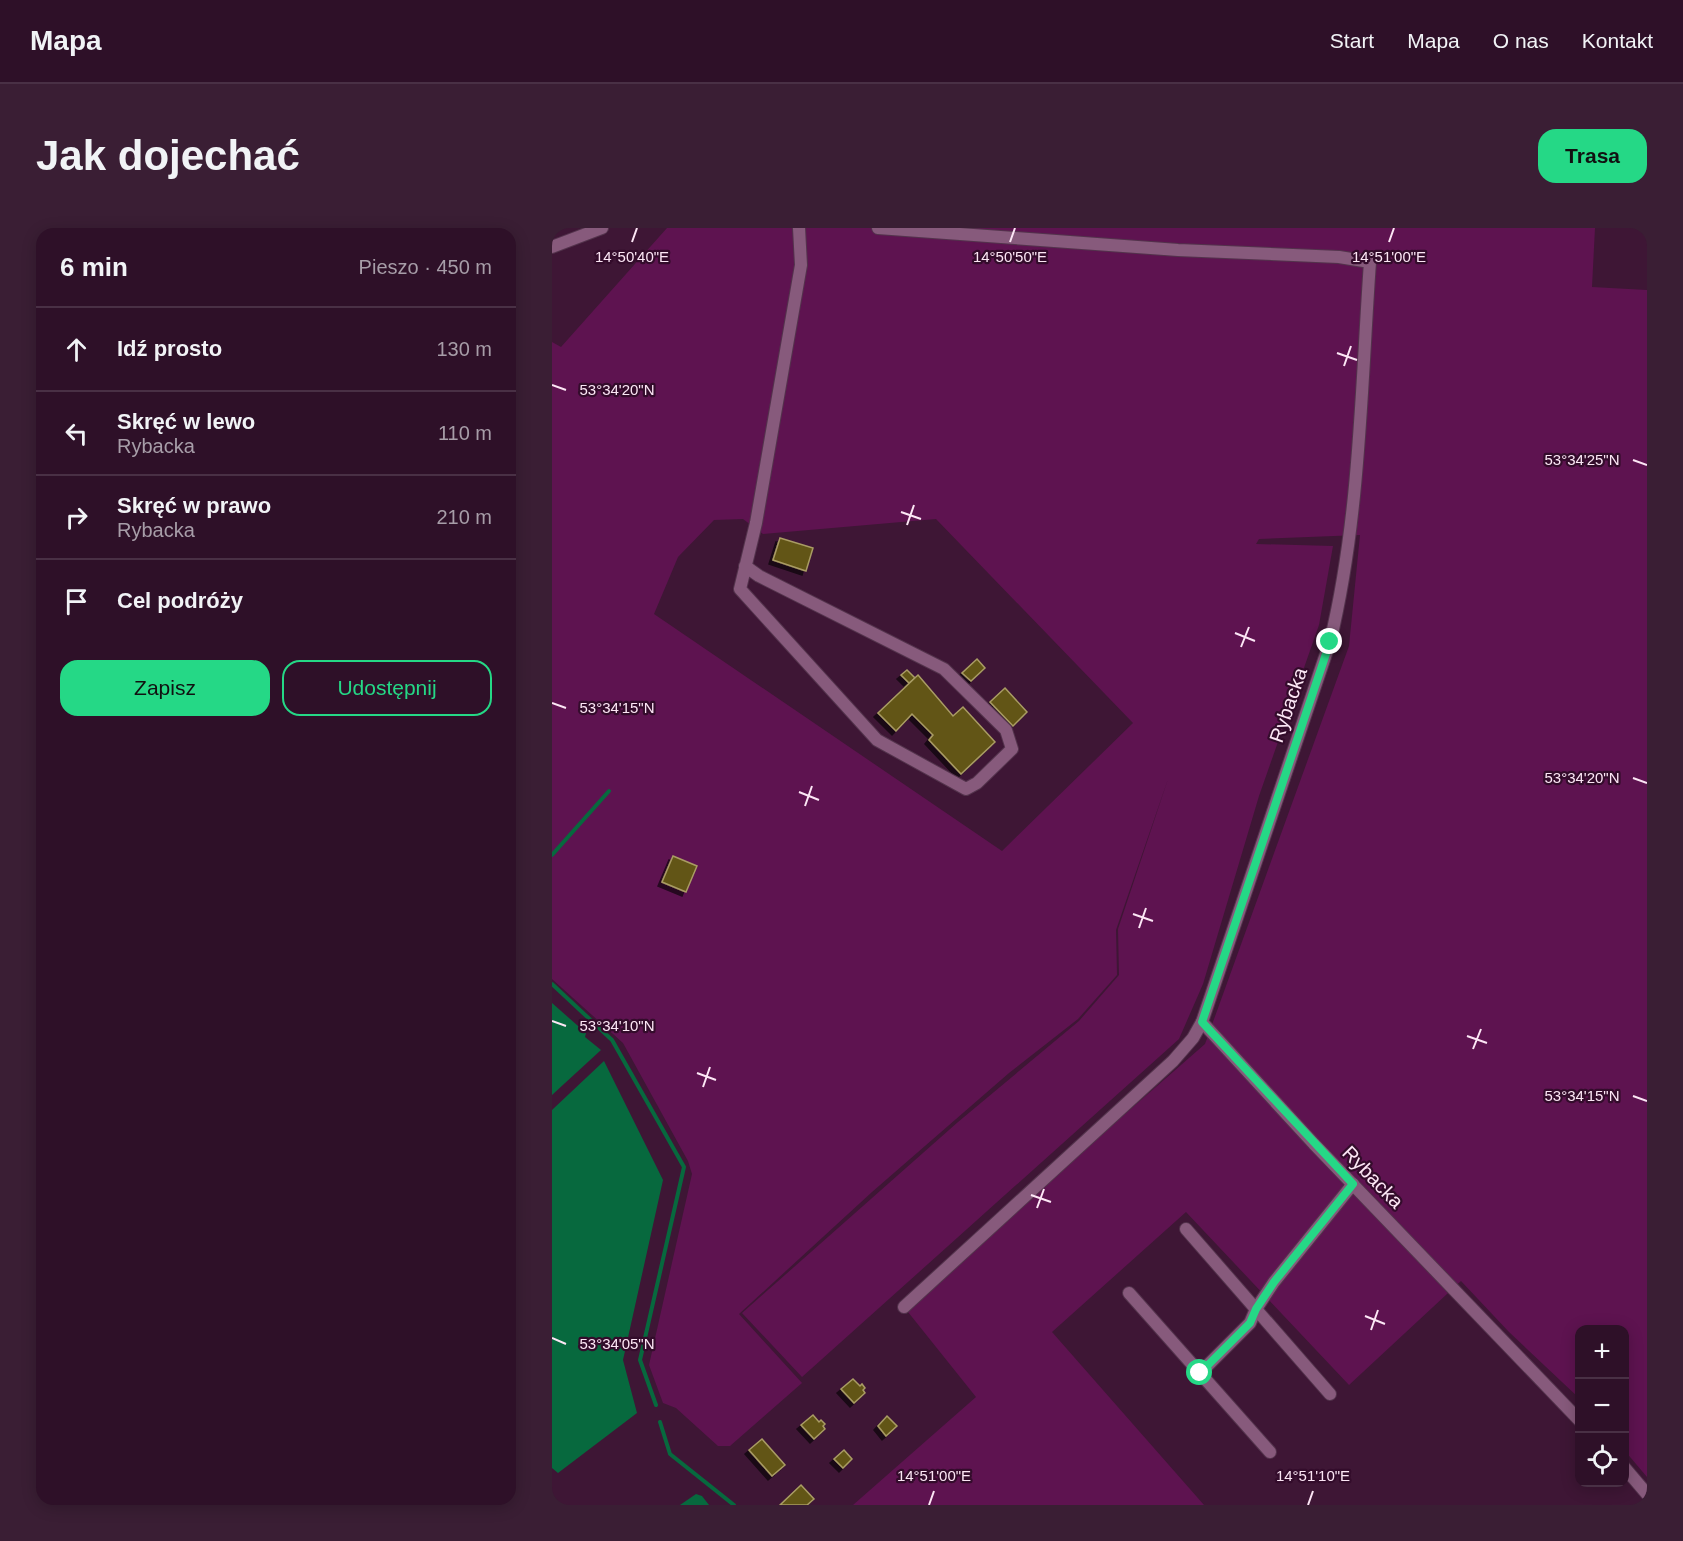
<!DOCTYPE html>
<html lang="pl">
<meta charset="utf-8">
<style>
body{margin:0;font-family:Helvetica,sans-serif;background:#3a1e34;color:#f1f3f6}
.controls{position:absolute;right:18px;bottom:18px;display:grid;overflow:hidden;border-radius:12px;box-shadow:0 3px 15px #0003}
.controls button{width:54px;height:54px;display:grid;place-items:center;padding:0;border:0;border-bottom:2px solid #493045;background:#2e1028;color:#f1f3f6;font:30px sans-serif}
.stop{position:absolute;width:18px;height:18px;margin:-14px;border:4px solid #25d886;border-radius:50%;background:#fff}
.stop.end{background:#25d886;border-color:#fff;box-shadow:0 2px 6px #0008}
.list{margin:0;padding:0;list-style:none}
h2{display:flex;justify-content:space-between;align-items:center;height:78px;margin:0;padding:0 24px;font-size:26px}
h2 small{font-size:20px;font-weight:400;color:#a79da8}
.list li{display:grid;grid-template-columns:39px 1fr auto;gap:18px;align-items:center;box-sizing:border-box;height:84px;padding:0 24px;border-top:2px solid #493045}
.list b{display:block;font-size:22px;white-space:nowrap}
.list p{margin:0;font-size:20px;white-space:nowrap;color:#a79da8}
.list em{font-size:20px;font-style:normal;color:#a79da8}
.actions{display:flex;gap:12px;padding:18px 24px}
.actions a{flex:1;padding:14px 0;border:2px solid #25d886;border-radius:18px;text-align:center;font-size:21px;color:#25d886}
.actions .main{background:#25d886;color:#111}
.icon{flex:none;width:33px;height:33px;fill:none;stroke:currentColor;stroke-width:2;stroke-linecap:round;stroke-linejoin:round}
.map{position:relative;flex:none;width:1095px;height:1277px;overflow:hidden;border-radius:18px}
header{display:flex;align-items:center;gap:36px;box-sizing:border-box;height:84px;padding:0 30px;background:#2e1028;border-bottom:2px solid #493045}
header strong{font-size:28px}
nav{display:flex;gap:33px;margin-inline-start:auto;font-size:21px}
.intro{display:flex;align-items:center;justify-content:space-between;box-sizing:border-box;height:144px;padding:0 36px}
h1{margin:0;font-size:42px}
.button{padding:15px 27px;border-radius:18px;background:#25d886;color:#111;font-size:21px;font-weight:700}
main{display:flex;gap:36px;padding:0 36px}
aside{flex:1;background:#2e1028;border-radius:18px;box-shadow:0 3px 15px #0003}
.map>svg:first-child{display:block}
</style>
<header>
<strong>Mapa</strong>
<nav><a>Start</a><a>Mapa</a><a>O nas</a><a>Kontakt</a></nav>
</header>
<div class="intro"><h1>Jak dojechać</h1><a class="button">Trasa</a></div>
<main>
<aside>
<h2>6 min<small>Pieszo · 450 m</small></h2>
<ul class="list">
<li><svg class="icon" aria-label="ahead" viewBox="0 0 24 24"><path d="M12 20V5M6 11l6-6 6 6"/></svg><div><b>Idź prosto</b></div><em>130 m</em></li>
<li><svg class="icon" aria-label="left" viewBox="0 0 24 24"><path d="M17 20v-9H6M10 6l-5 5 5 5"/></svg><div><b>Skręć w lewo</b><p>Rybacka</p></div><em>110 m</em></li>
<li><svg class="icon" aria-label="right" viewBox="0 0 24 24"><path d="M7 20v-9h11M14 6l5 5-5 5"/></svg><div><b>Skręć w prawo</b><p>Rybacka</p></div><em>210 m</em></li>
<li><svg class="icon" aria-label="arrive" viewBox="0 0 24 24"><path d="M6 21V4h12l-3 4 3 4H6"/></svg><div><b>Cel podróży</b></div></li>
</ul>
<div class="actions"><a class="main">Zapisz</a><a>Udostępnij</a></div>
</aside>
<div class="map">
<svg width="1095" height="1277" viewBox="0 0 1095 1277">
<defs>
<filter id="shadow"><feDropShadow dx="-4" dy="4" stdDeviation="0" flood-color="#0009"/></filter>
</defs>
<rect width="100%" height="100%" fill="#3e1635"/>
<path fill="#5e1350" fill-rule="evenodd" d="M 115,0 L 1043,0 L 1040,59 L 1095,62 L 1095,1249 L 1073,1223 L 1072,1102 L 1028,1102 L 1027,1170 L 957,1104 L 909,1053 L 797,1157 L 634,984 L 500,1104 L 652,1277 L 301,1277 L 424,1169 L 352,1079 L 653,816 L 797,418 L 808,307 L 707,311 L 704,316 L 781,318 L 767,397 L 707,568 L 651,756 L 627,811 L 250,1149 L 190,1085 L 406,894 L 527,793 L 567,747 L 566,701 L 616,551 L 564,702 L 565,747 L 526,791 L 457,845 L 320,964 L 187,1086 L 250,1155 L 178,1218 L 166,1218 L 124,1180 L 111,1175 L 97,1137 L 140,946 L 136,933 L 71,815 L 0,751 L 0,114 L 9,119 ZM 191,291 L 211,306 L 384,291 L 581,495 L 450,623 L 102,386 L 126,329 L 162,292 Z"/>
<g fill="#07693e">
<polygon points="0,775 34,805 33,809 49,822 0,867"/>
<polygon points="52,833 111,952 71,1132 85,1185 6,1245 0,1240 0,882"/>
<polygon points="144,1266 150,1268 157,1277 128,1277"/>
</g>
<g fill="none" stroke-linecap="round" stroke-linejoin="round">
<g stroke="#07693e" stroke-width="4">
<polyline points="0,627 57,563"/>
<polyline points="0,756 60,812 132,939 88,1132 104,1177"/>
<polyline points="108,1194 118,1226 182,1277"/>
<polyline points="0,1272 5,1277"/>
</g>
</g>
<g fill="#625516" stroke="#a99c64" stroke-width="1.5" filter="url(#shadow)">
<polygon points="228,310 261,320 254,343 221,332"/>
<polygon points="425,431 433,440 419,453 410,445"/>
<polygon points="355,442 363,450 357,455 349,447"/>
<polygon points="366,447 401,488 411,479 443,514 409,546 377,512 381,507 360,486 344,503 326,485"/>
<polygon points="453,460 475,484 461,498 438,474"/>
<polygon points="121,628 145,638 134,664 110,654"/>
<polygon points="301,1151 308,1158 310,1156 313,1160 311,1162 313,1165 302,1175 289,1161"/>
<polygon points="261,1187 267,1194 269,1192 273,1196 271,1198 273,1201 262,1211 249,1197"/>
<polygon points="335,1188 345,1198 334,1208 326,1198"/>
<polygon points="210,1211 233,1237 220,1248 197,1222"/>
<polygon points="292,1222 300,1231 291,1240 282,1231"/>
<polygon points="249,1257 262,1271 255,1277 228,1277"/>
</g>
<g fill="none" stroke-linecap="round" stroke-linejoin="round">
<defs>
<g id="minor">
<path d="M 326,0 L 626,22 L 787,29 L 818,34 C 809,160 808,291 778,414 L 650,794 L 762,916 L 1028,1193"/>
<polyline points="0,19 50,0"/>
<polyline points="193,338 207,348 392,441 454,502 460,521 425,555 414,561 325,512 188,361 204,295 249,37 247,0"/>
<polyline points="634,1001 778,1166"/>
<polyline points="577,1065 718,1224"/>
<polyline points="352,1079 621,833 641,810 650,794"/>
<polyline points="648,1145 698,1095 704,1081 722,1054 801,956"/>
<polyline points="1072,1239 1095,1266"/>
</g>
</defs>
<use href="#minor" stroke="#53334c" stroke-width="14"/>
<use href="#minor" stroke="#875a7c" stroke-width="12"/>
</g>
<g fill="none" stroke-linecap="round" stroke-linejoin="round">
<polyline stroke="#25d886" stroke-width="8" points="648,1145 698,1095 704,1081 722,1054 801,956 650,794 778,414"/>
</g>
<path fill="none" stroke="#fce6f5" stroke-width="2" d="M 80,14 L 85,0M 458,14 L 463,0M 837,14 L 842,0M 785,125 L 805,132M 792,138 L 799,118M 0,157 L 14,162M 1081,232 L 1095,237M 349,284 L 369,291M 355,297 L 362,277M 683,405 L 703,413M 689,419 L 697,399M 0,475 L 14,480M 1081,550 L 1095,555M 247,564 L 267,572M 253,578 L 260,558M 581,686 L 601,693M 587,700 L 594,680M 0,793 L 14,798M 915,808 L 935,815M 921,821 L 929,801M 145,845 L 164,852M 151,859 L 158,839M 1081,868 L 1095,873M 479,967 L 499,974M 485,980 L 492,961M 813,1088 L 833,1096M 819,1102 L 826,1082M 0,1110 L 14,1116M 377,1277 L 382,1263M 756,1277 L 761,1263"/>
<g text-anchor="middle" stroke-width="4.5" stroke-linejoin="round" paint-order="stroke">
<g font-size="20" fill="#fce6f5" stroke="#330c2b">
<text transform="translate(736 477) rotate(-71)" y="7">Rybacka</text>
<text transform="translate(821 949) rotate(46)" y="7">Rybacka</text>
</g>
</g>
<g font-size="15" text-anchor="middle" fill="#fce6f5" stroke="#330c2b" stroke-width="4.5" stroke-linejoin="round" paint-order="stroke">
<text x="80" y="34">14°50'40"E</text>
<text x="458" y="34">14°50'50"E</text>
<text x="837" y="34">14°51'00"E</text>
<text x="65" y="167">53°34'20"N</text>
<text x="1030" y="237">53°34'25"N</text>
<text x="65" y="485">53°34'15"N</text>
<text x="1030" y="555">53°34'20"N</text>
<text x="65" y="803">53°34'10"N</text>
<text x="1030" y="873">53°34'15"N</text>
<text x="65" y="1121">53°34'05"N</text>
<text x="382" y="1253">14°51'00"E</text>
<text x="761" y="1253">14°51'10"E</text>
</g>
</svg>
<div class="controls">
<button>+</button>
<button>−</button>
<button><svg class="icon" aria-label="locate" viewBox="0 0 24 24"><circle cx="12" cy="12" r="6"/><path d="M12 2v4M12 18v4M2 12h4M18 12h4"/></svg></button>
</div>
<div class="stop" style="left:648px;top:1145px"></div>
<div class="stop end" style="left:778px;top:414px"></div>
</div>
</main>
